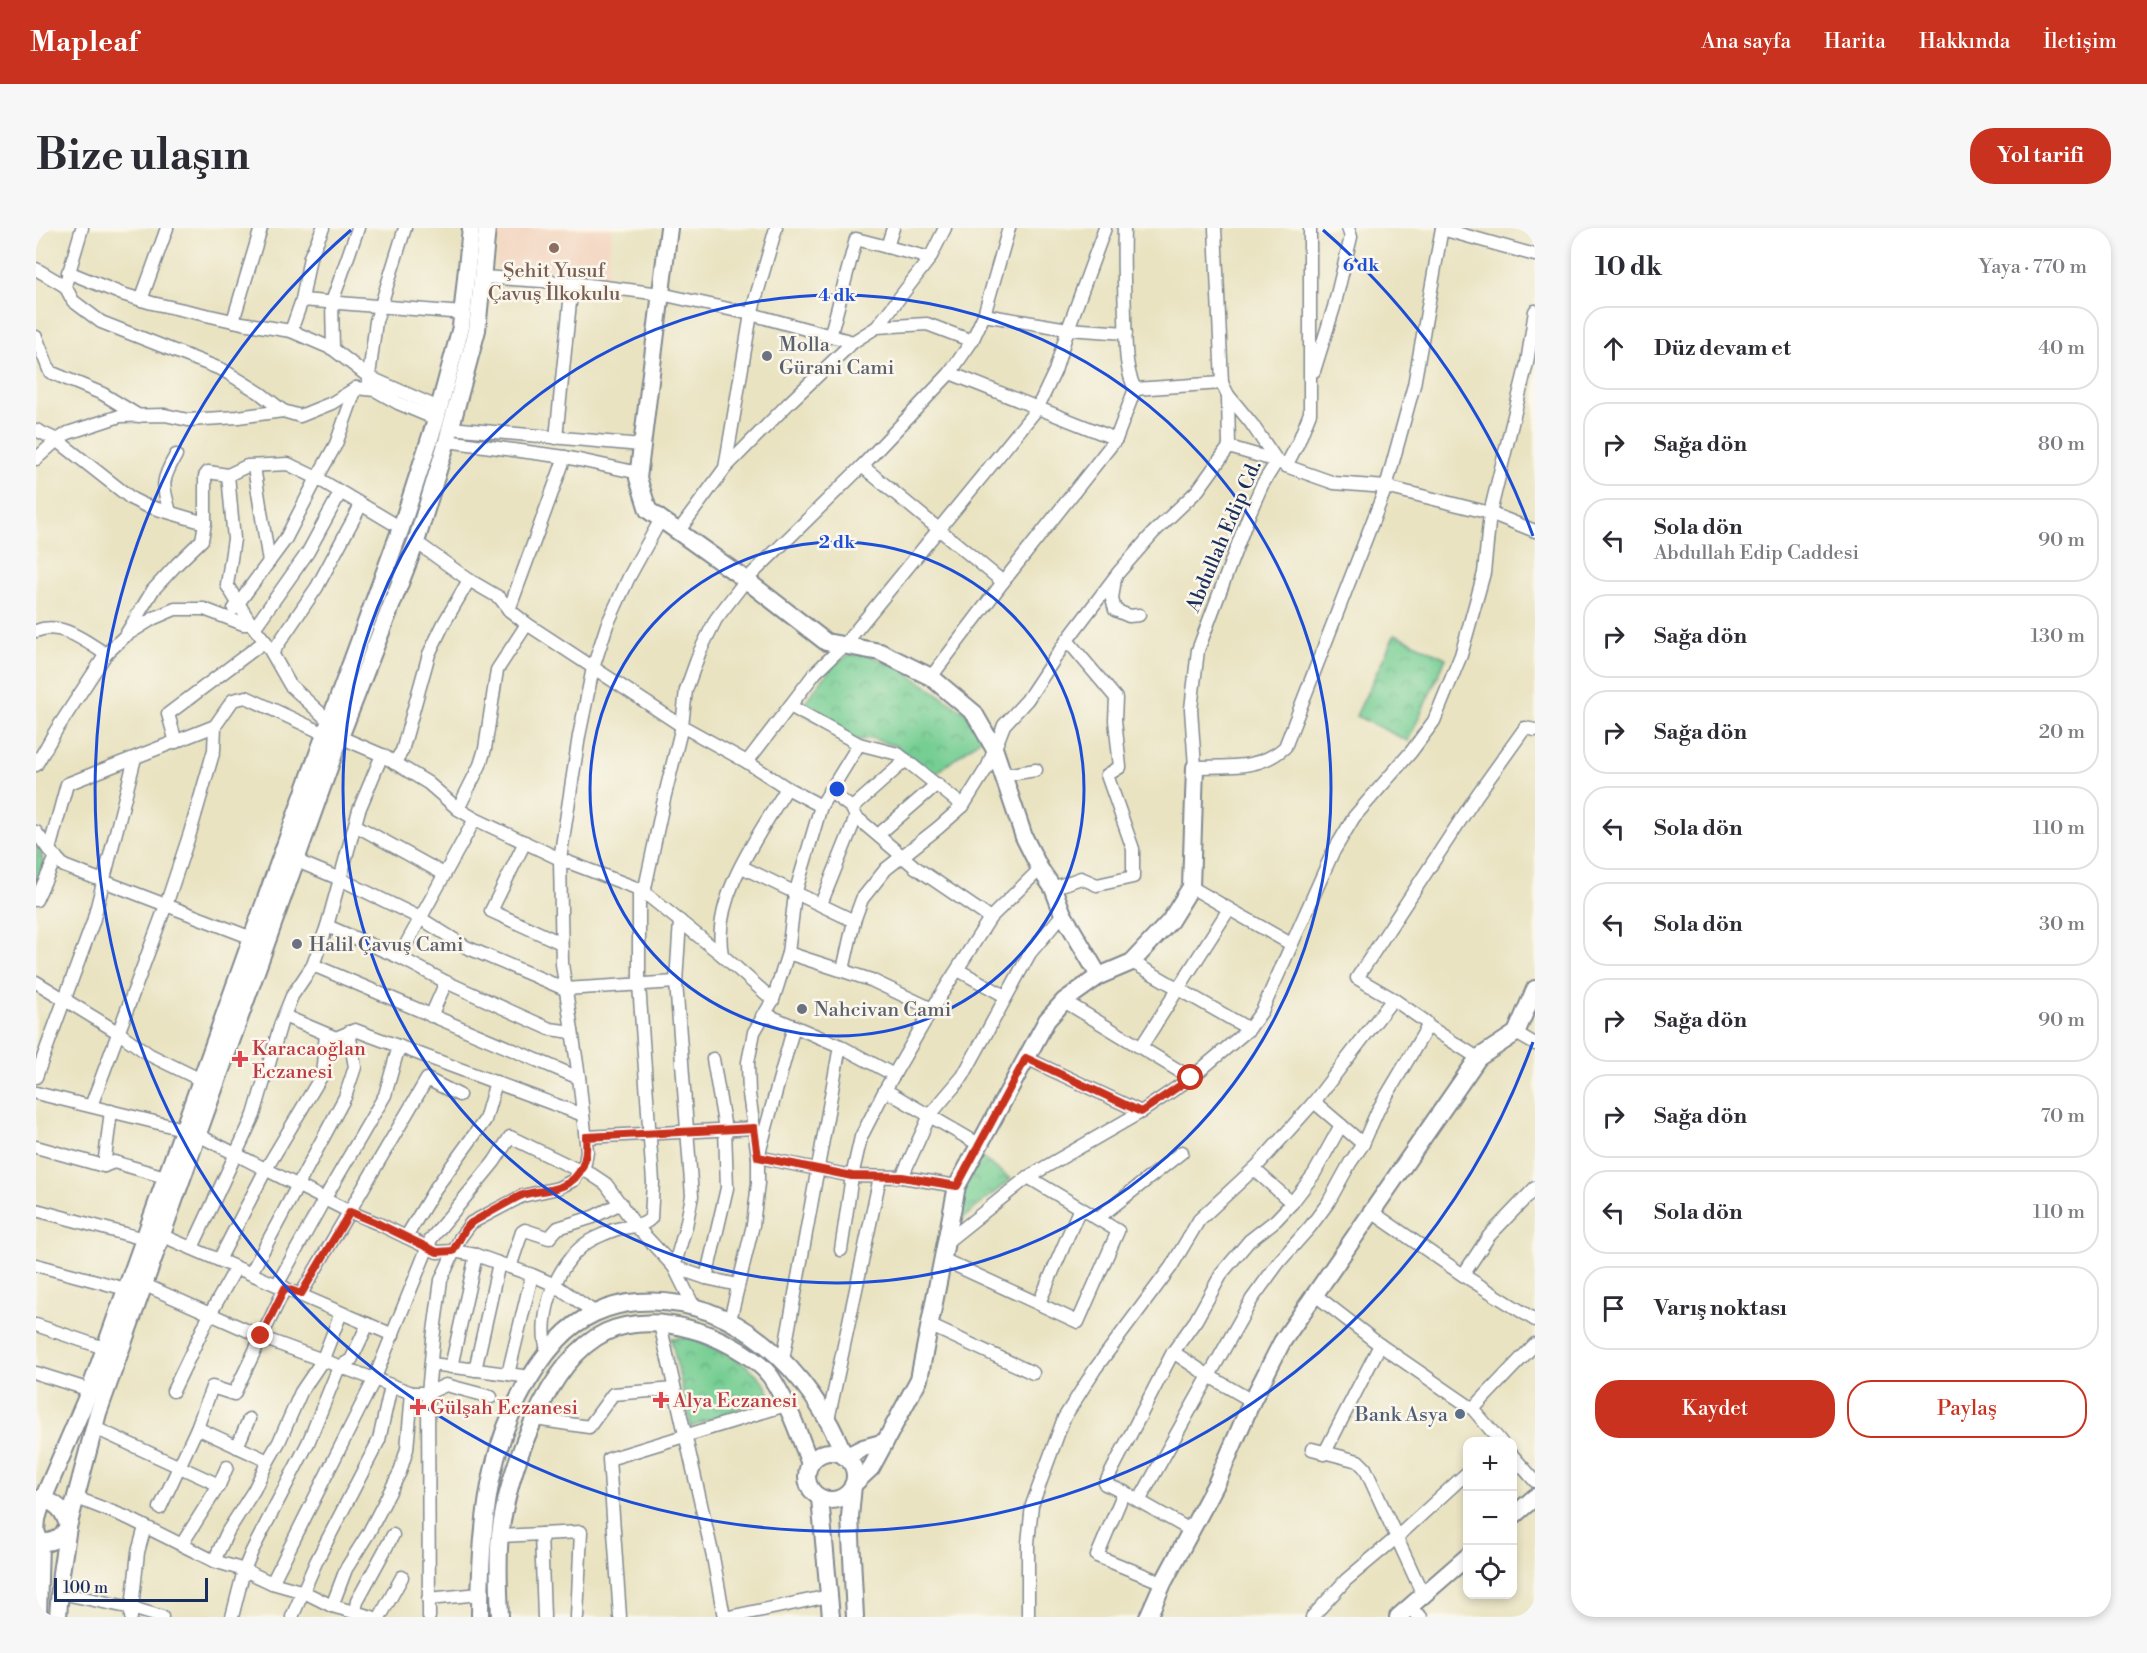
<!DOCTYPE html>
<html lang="tr">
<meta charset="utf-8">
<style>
body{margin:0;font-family:"Libre Bodoni",serif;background:#f7f7f7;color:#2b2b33}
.controls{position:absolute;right:18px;bottom:18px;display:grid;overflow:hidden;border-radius:12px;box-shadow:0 3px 9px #0003}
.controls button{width:54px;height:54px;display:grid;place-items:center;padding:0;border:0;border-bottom:2px solid #e1e1e2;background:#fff;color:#2b2b33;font:30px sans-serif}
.scale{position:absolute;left:18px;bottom:15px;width:154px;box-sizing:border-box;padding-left:6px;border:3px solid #1b2f5e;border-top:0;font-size:16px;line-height:21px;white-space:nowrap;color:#1b2f5e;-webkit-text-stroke:4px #fbf7ec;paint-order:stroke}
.stop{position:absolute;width:18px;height:18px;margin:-14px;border:4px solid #c8321e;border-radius:50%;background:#fff}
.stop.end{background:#c8321e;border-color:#fff;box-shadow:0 2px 6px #0008}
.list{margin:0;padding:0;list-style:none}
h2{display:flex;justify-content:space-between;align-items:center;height:78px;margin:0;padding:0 24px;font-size:26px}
h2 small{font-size:20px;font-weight:400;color:#7c7c81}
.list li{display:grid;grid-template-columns:39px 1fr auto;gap:18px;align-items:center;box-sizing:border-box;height:84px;margin:0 12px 12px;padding:0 12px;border:2px solid #e1e1e2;border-radius:24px}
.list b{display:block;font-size:22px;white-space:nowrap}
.list p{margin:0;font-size:20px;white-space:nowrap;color:#7c7c81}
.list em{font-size:20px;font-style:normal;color:#7c7c81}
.actions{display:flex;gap:12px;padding:18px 24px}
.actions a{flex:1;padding:14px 0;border:2px solid #c8321e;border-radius:24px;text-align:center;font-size:21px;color:#c8321e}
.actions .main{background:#c8321e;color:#fff}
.icon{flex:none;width:33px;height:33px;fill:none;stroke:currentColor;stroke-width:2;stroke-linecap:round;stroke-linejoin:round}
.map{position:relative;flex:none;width:1499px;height:1389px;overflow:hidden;border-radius:24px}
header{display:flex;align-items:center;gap:36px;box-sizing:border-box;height:84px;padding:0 30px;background:#c8321e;color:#fff}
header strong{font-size:28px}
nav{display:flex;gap:33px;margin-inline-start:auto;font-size:21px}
.intro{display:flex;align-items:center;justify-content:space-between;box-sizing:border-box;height:144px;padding:0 36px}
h1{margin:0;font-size:42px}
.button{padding:15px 27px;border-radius:24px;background:#c8321e;color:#fff;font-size:21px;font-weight:700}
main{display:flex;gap:36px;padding:0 36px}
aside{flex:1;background:#fff;border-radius:24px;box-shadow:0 3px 9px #0003}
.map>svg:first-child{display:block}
</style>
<header>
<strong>Mapleaf</strong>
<nav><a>Ana sayfa</a><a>Harita</a><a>Hakkında</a><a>İletişim</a></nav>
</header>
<div class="intro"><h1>Bize ulaşın</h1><a class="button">Yol tarifi</a></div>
<main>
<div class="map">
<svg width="1499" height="1389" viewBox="0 0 1499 1389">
<defs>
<pattern id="park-crowns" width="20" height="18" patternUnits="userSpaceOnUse" patternTransform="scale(1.5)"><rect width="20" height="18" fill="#76ce93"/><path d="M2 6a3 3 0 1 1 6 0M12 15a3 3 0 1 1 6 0" fill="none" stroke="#60a87b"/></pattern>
</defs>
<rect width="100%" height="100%" fill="#fbf7ec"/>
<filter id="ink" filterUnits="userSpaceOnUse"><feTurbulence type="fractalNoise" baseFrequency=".0167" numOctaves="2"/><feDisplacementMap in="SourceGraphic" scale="12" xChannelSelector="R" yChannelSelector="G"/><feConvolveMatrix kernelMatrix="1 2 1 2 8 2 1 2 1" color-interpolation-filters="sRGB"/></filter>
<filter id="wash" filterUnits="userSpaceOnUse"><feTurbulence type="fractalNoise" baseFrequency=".008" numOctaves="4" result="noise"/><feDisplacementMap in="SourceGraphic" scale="24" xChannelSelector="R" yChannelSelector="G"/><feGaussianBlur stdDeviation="1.35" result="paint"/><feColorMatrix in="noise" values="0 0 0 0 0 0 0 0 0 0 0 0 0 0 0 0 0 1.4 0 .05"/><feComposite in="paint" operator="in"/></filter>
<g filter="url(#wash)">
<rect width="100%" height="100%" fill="#e9e3c1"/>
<polygon fill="#f3d4bf" points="463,0 576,0 571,51 460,40"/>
<g fill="url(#park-crowns)" stroke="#487e78" stroke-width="1.5">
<polygon points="1359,406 1410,430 1372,513 1320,488"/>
<polygon points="813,427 832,427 862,439 935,488 947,509 898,547 860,518 834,510 820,513 762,483 799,435"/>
<path d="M 0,616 C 10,628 7,643 6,658 L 0,656 Z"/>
<polygon points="943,928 975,951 926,991 921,986 926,961"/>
<path d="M 654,1109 C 680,1122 726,1137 734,1168 L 655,1199 L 635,1110 Z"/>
</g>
</g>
<g filter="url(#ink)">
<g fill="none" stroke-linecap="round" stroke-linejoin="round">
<defs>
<g id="street">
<polyline points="46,0 29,58 37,73 65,94 187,142 224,165 247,183 264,188 296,175 320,160 339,162 362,175 400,191"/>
<path d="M 1179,0 L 1186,155 L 1192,167 L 1215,195 L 1241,233 L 1226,257 L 1214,284 L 1162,422 L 1155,481 L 1159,539 C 1192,538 1224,542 1249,519 L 1350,259 L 1378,157 L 1406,0"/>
<polyline points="1274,0 1274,185 1262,215 1250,238 1298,255 1350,259 1454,285 1499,303"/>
<polyline points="1406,1 1499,27"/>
<polyline points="851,19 857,0"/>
<polyline points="0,41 29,58"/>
<polyline points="32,44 86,66 116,75 206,95 255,103 297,121 333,149 403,180"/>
<polyline points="446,49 536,55 625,66 715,86 817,114"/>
<polyline points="105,72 131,0"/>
<polyline points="266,72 427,85"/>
<polyline points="948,87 1032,101 1090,105"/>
<polyline points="197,93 225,0"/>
<polyline points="841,99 894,30 909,0"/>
<polyline points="255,103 266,72 274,29 287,0"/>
<polyline points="0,109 14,144 67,166 103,188"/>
<polyline points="794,109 820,11 894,30"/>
<polyline points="297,121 296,74 322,0"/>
<polyline points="1278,143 1298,79 1314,13 1315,9 1312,0"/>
<polyline points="914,145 1080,211"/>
<polyline points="332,156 340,93 369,0"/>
<polyline points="1099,161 1186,155"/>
<polyline points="1192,167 1193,219"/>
<polyline points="414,200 605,217"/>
<polyline points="0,202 21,212 96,271 108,277 169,295"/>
<polyline points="520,210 536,55"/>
<polyline points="411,213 529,229 603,245"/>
<polyline points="0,231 21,212 32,205 84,188 129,187 152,192 202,189 247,183"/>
<polyline points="826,238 967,354"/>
<polyline points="218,239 233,334"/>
<polyline points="689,240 715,86 740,0"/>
<polyline points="192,247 198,311 191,357 215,396 229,413 254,457 294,494"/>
<path d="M 134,284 C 126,256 125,253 140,227"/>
<polyline points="642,304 689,240 753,175 817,114 841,99 891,96 936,113 948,87 973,0"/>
<polyline points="380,314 433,352 464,370 473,382 491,396 646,498 711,534 751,560 785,578"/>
<polyline points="1079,350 1076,371 1079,382 1093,388 1103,387"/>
<polyline points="198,381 249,312 281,250 300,216 320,160"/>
<polyline points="473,382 529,229"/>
<polyline points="219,399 272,324 304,265"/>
<path d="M 0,403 C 25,393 49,413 70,426"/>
<polyline points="89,408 117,362 141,336 166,312 169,295 169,248 172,244 192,247 211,238 252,236 281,250 365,300"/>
<polyline points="236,425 281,359 325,277"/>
<path d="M 895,449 L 967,354 L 1080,211 L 1099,161 C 1088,139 1090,113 1089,88 C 1088,59 1087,30 1088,0"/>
<polyline points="754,478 823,516"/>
<polyline points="304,509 346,527 392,555 422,581 439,591 524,631 603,661 609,665"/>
<polyline points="140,514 132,486 229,413"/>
<polyline points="711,534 779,445 809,416 1001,181 1019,143 1032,101 1069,0"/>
<polyline points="358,535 366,523 393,426 408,395 433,352"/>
<polyline points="0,537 19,504 70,426 89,408 118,390 139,381 168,381 207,396 215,396"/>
<polyline points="968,547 1000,542"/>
<polyline points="793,563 816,580 820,589 879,639 954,690"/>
<polyline points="816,580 870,532"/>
<polyline points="422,581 444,537 449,521 461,442 491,396"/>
<polyline points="319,597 408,646"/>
<polyline points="0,604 13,622 28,638 216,710"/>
<polyline points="842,607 901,556"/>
<polyline points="489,614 455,683 525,715"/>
<polyline points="13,622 31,556 179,498"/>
<polyline points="261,633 304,651 384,690 430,719 529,761 640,754"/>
<polyline points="706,639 818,693"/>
<polyline points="1017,660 1045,650 1061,657 1097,649 1097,621 1071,547 1084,539 1079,492 1080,470 1031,412"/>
<polyline points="0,672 20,629"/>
<polyline points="785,676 820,589"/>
<polyline points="1193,681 1255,716"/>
<polyline points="644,693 640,754 656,968 650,998 638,1039 670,1050 702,1057"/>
<polyline points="291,698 363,729 410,754 514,801 536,804"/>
<polyline points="752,725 835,752 896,781"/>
<path d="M 686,727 C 675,670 723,607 751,560"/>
<polyline points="363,729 439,591"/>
<polyline points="1096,734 1213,801"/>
<polyline points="277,737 543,850"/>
<polyline points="807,742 818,693 826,671 850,641 902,600 927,578 952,538 968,497 991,472 1029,415 1082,345 1117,305 1162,262 1193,219 1241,233 1250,238"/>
<polyline points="922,742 969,768"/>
<polyline points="0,754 83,805 114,827 165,852"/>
<polyline points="737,772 686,727 610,666 609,660 628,571 646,498 650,462 664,423 680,391 710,352 826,238 914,145 936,113"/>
<polyline points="1028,773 1155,850"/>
<polyline points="248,788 300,810 319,802 547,887"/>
<polyline points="395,788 410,754"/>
<polyline points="726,788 736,789 804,818 858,847"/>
<polyline points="758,798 722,929 816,948 805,1022"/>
<polyline points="1480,805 1499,816"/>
<polyline points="1105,819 1193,681 1155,659"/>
<polyline points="990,830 1105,884"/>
<polyline points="1442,830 1392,798 1390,794 1357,771 1321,750 1441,567 1489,500 1499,502"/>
<polyline points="0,849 57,694 99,530"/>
<polyline points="849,862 944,917"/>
<polyline points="0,865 147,901"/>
<polyline points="1278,874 1305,897"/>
<polyline points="55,878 130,677 154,605 178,522 179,498 197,472 210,469 289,506"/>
<polyline points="162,907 314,984 343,996 401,1024 417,1023 440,1027 496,1047 519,1057 558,1084"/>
<polyline points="550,909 718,900"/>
<polyline points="0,919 68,938 78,934 129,949"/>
<polyline points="68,938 75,883"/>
<polyline points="546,940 570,956 600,998 638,1039 657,1077"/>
<polyline points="1218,941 1256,975"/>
<polyline points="866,949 894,887 927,848 994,725 1027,686"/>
<polyline points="992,949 1044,980 1003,1075"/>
<polyline points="921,958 866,949 816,948 825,909 849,862 896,781 954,690 1004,641"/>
<polyline points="0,982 108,1011"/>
<polyline points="1336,984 1427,1047 1499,1092"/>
<polyline points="1062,990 1146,924"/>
<polyline points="127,1008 357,1107"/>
<polyline points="370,1009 399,961 449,892 460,854"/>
<polyline points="908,1016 992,949 1105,884 1155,850 1213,801 1226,783 1296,626 1318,589 1375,524 1398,493 1425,427 1448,345 1454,285 1491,135 1499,83"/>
<polyline points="156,1020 218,887 245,795 256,768 277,737 291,698 323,582 346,527"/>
<polyline points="906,1031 1042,1094 1082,1003 1044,980"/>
<polyline points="183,1032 230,941 286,847 290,806"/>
<polyline points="0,1037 90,1061"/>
<polyline points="474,1039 486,1004 489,1002 513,1010 522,1000 557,989 585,975"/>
<polyline points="215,1045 309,869 319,839 313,804"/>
<polyline points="1427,1047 1453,1008 1499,960"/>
<polyline points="670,1050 691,960 689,901 677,831"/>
<polyline points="109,1057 235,1113 376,1165 392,1165 410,1157 455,1169"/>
<polyline points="241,1057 289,970 349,867 363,818"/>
<polyline points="265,1066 391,851 423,867"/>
<polyline points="1278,1066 1344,1117 1437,1181 1465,1214"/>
<polyline points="694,1092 717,997 722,955 722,929 713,866 712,834 718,804 737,772 752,725 759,666 785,578 823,516 862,526 927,578"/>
<polyline points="624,1096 677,1329 688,1389"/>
<polyline points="0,1097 68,1120"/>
<polyline points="893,1097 997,1145"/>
<polyline points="1137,1124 1173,1148 1216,1173"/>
<path d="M 512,1125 C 499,1088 523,1027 559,1010 C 566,1007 574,1003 581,1001 C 593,998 606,1000 615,990 L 617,954 L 603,756 L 603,661"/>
<polyline points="747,1132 804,818"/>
<polyline points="396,1136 494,1149"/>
<polyline points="415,1139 440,1027"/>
<polyline points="439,1142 463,1035"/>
<polyline points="0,1145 54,1162"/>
<polyline points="472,1146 496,1047"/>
<polyline points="137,1163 174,1086 200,1040"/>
<polyline points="1437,1181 1499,1116"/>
<polyline points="499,1191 553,1199 577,1166 638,1161"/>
<polyline points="792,1192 844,949"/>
<polyline points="59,1200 183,1257"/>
<polyline points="161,1200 232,1233"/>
<polyline points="201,1219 213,1191"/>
<polyline points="1276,1221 1322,1233 1329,1240 1387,1367"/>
<polyline points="1288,1226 1344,1117"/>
<polyline points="1476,1227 1499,1253"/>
<polyline points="1088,1264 1061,1328 1127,1355"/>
<polyline points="41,1270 92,1290 178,1333 208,1342 236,1355 268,1364 296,1378 336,1389"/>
<polyline points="1103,1273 1088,1264 1069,1256 1137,1124 1160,1092 1186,1045 1213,1013 1240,992 1256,975 1278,946 1305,897 1327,916"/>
<polyline points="124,1280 161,1200 176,1159 198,1166 249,1060"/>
<polyline points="1156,1303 1103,1273 1216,1071 1243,1034 1274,999 1292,975 1314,935 1327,916 1342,882 1392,798"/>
<polyline points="505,1306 508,1389"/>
<polyline points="464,1308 545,1304 541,1389"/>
<polyline points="146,1316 183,1257 191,1239"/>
<polyline points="178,1333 192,1303 218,1262 232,1233 243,1214 265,1164 286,1133 305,1085"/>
<polyline points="236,1355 338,1152 395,1011 458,934 474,909 544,943"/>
<polyline points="24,1365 96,1380 126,1389"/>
<polyline points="392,1371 444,1366"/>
<polyline points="296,1378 310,1341 332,1306 364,1244 371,1221 376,1165"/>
<polyline points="1372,1380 1385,1389"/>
<polyline points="319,1384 321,1373 357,1307"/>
<polyline points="95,1389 102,1324 109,1299"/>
<polyline points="196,1389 208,1342 216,1323 272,1215 303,1139 315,1132 332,1096"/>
<polyline points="256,1389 280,1334 343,1212 355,1158"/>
<polyline points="344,1389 366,1349"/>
<polyline points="393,1389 392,1165 397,1111 405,1052 424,1010 435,995 486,968 522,960 538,952 549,935 551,923 543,849 526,736 524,631 543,508 557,440 571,397 593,349 625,291"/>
<polyline points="584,1389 573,1231 750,1177"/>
<polyline points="693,1389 793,1368"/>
<polyline points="992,1389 992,1315 996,1277 1028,1190 1059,1141 1135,1039 1163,992 1221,938 1278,874 1357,771"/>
<polyline points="1276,1389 1310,1352 1360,1310 1432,1244"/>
<polyline points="1498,1389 1499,1388"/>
</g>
<g id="secondary">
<polyline points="633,0 602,250 612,282 710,352 790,414 844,424 895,449 938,485 958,520 988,609 1004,641 1017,660 1027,686 1063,748"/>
<circle cx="795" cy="1248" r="24"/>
<polyline points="784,1270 795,1389"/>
<path d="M 0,1271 C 19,1272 29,1282 32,1299 C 25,1310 12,1319 0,1311"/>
<polyline points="1476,1289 1499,1269"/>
<polyline points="2,1389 4,1314 0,1303 1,1291 7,1271 54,1162 289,506 365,300 399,195 425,99 435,0"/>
<polyline points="22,1389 25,1345 32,1299 62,1185 304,509 380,314 411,213 441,102 451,0"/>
<path d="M 444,1389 C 444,1290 453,1189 522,1112 C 543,1089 572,1076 602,1074 C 698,1066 776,1144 809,1229 L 827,1220 L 849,1214"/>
<path d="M 464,1389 C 463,1362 461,1334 464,1307 C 471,1247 510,1132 570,1104 C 596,1092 628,1094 654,1101 C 679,1107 720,1128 735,1149 C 752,1175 763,1206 774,1236"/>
<polyline points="819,1389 814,1289 817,1257 835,1240 883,1151 921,958 1011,792 1028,773 1063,748 1096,734 1134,693 1155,659 1159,539"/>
<polyline points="1112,1389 1127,1355 1181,1254 1216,1173 1246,1114 1442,830 1480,805 1499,761"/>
<polyline points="1362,1389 1432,1328"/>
</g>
</defs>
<use href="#street" stroke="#828990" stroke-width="15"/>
<use href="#secondary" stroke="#828990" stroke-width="20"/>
<use href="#street" stroke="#fff" stroke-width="12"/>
<use href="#secondary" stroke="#fff" stroke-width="16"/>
</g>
</g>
<g fill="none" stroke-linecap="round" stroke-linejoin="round" filter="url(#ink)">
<path stroke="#c8321e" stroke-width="8" d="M 225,1108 L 249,1060 L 265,1066 L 314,984 L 343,996 L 401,1024 L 417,1023 L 429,1001 L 435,995 C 451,986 468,976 484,968 C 496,963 509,964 521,960 C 545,953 552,933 550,909 L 718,900 L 722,929 L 816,948 L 866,949 L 921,958 L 990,830 L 1105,884 L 1155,850"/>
</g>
<g fill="none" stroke="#1d4ed8" stroke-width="3">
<circle cx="801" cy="561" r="247"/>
<circle cx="801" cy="561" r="494"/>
<path d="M1497 814A741 741 0 1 1 315 2M1287 2A741 741 0 0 1 1497 308"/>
</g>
<circle fill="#8d6e63" stroke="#fbf7ec" stroke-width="2" cx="518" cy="20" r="6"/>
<g fill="#6b7280" stroke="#fbf7ec" stroke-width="2">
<circle cx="731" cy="128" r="6"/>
<circle cx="261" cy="716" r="6"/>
<circle cx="766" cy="781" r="6"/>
</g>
<g fill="#e0444e" stroke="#fbf7ec" stroke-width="2">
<path d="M201 822h6v6h6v6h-6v6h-6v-6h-6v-6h6z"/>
<path d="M622 1163h6v6h6v6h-6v6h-6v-6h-6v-6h6z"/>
<path d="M379 1170h6v6h6v6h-6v6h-6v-6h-6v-6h6z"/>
</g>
<circle fill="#5c6f8a" stroke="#fbf7ec" stroke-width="2" cx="1424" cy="1186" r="6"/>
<g text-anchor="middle" stroke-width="5" stroke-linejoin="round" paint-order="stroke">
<g font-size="20" fill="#785e54" stroke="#fbf7ec">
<text x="518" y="49">Şehit Yusuf<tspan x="518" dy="23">Çavuş İlkokulu</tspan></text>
</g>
<g font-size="20" fill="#5b616d" stroke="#fbf7ec" text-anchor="start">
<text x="743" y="123">Molla<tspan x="743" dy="23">Gürani Cami</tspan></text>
<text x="273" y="723">Halil Çavuş Cami</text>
<text x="778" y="788">Nahcivan Cami</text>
</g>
<g font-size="20" fill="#1b2f5e" stroke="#fbf7ec">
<text transform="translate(1187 308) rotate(-67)" y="7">Abdullah Edip Cd.</text>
</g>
<g font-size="20" fill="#be3a42" stroke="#fbf7ec" text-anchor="start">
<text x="216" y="827">Karacaoğlan<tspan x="216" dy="23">Eczanesi</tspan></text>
<text x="637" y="1179">Alya Eczanesi</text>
<text x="394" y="1186">Gülşah Eczanesi</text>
</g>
<g font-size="20" fill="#4e5e75" stroke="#fbf7ec" text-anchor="end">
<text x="1412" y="1193">Bank Asya</text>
</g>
</g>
<circle cx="801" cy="561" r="9" fill="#1d4ed8" stroke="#fbf7ec" stroke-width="3"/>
<g font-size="18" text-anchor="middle" font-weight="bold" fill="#1d4ed8" stroke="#fbf7ec" stroke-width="5" stroke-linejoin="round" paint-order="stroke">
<text x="1325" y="43">6 dk</text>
<text x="801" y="73">4 dk</text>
<text x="801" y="320">2 dk</text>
</g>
</svg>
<div class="controls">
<button>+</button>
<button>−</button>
<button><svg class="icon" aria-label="locate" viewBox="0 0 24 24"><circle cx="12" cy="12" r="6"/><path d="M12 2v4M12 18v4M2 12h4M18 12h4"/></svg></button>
</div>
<div class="scale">100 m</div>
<div class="stop" style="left:1155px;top:850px"></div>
<div class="stop end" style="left:225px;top:1108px"></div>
</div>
<aside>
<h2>10 dk<small>Yaya · 770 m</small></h2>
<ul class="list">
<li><svg class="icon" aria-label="ahead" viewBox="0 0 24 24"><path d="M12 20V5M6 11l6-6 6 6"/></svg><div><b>Düz devam et</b></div><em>40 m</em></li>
<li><svg class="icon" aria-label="right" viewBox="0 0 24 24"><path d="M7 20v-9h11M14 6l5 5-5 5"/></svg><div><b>Sağa dön</b></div><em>80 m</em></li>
<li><svg class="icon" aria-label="left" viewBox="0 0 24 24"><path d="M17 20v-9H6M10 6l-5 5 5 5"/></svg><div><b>Sola dön</b><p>Abdullah Edip Caddesi</p></div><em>90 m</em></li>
<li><svg class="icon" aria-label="right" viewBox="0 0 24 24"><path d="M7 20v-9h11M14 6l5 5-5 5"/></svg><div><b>Sağa dön</b></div><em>130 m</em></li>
<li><svg class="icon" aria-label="right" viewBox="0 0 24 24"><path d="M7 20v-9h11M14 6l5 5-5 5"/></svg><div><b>Sağa dön</b></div><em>20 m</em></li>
<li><svg class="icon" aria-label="left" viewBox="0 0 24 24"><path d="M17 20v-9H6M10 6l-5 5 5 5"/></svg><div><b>Sola dön</b></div><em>110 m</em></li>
<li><svg class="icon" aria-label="left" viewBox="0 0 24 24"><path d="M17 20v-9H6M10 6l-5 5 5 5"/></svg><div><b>Sola dön</b></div><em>30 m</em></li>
<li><svg class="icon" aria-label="right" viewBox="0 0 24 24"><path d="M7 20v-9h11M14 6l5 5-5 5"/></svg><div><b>Sağa dön</b></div><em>90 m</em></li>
<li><svg class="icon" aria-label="right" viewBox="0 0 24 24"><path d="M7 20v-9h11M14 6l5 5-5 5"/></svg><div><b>Sağa dön</b></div><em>70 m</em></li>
<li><svg class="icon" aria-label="left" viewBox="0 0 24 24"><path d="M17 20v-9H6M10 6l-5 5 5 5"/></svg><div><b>Sola dön</b></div><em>110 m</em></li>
<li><svg class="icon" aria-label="arrive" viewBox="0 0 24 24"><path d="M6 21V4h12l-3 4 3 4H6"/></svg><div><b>Varış noktası</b></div></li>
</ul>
<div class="actions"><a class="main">Kaydet</a><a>Paylaş</a></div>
</aside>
</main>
